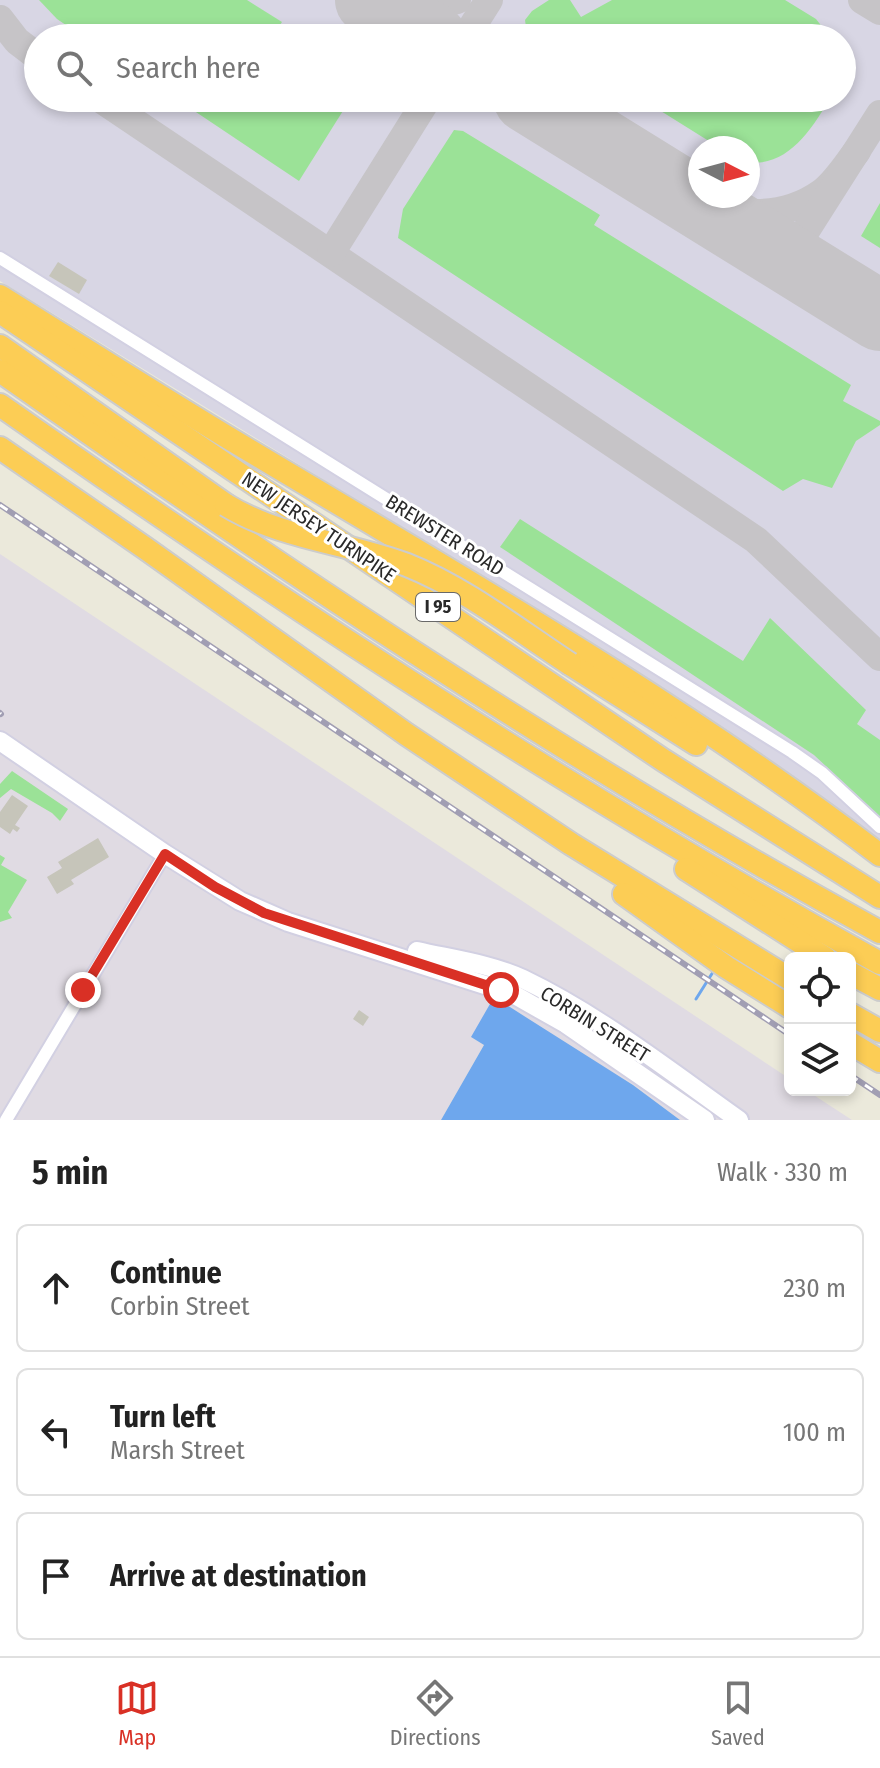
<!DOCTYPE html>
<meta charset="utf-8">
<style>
body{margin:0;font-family:"Fira Sans Condensed",sans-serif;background:#f2f2f2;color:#222}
.controls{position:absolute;right:24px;bottom:24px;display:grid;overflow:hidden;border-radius:12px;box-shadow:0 4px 12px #0003}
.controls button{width:72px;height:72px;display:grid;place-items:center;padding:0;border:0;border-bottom:2px solid #e0e0e0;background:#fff;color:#222;font:40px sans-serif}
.compass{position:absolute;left:688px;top:136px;width:72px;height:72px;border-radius:50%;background:#fff;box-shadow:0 4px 12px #0003;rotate:96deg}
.stop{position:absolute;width:24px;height:24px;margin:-18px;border:6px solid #d93025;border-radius:50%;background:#fff}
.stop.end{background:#d93025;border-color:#fff;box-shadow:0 2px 8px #0008}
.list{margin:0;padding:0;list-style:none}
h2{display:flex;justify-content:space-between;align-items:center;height:104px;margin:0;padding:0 32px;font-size:34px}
h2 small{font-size:26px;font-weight:400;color:#767676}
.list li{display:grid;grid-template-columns:52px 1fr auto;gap:24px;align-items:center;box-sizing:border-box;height:128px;margin:0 16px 16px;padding:0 16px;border:2px solid #e0e0e0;border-radius:12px}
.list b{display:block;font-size:30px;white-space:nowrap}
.list p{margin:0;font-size:26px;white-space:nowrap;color:#767676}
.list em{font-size:26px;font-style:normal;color:#767676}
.icon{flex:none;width:44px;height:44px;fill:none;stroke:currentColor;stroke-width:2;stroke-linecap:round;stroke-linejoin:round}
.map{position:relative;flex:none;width:880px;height:1120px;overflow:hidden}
.search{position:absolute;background:#fff;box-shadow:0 4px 12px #0003;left:24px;right:24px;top:24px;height:88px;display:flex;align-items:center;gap:20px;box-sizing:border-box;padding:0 28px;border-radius:44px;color:#767676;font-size:30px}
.sheet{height:536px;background:#fff}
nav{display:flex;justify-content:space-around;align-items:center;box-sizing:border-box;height:112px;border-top:2px solid #e0e0e0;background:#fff;font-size:22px;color:#767676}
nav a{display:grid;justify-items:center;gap:4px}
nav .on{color:#d93025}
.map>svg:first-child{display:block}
</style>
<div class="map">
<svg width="880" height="1120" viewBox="0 0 880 1120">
<rect width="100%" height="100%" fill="#ebe9db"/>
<polygon fill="#e0dbe3" points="0,554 790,1079 790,1090 806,1090 852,1120 680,1120 633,1085 594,1061 471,1037 484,1045 441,1120 0,1120"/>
<path fill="#d8d6e4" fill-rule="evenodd" d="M 0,0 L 880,0 L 880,841 L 534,609 L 0,281 ZM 38,38 L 842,38 L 842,98 L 38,98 ZM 700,148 L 748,148 L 748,196 L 700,196 Z"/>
<g fill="#9be297">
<polygon points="39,0 247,0 282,22 271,38 85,38 57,19"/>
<polygon points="549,0 570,0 581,17 612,0 785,0 816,19 831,38 543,38 526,27 525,20 532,11"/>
<polygon points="175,98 351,98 299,181"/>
<path d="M 640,98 L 830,98 C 813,128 787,168 748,162 L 748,148 L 720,148 Z"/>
<polygon points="454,130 463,131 600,215 594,225 851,385 843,401 880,421 880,425 856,441 832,488 803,479 783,491 398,238 403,209"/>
<polygon points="880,203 880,248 861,236"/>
<polygon points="520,519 743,661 770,618 866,710 857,724 880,740 880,817 814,755 500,547"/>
<polygon points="12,771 68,809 60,821 52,813 11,789 0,798 0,784"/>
<polygon points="0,855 5,858 1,865 27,880 8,912 12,918 0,922"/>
</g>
<polygon fill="#6ea7ed" points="494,997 633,1085 680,1120 441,1120 484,1045 471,1037"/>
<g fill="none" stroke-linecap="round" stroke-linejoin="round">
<polyline stroke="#6ea7ed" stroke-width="3" points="696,999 713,972"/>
<g stroke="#c6c4c7" stroke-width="28">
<path d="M 380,0 C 406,10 431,6 457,0"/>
<polyline points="862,0 880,11"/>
<polyline points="0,19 17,41 38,57"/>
<polyline points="465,38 489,0"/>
<polyline points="99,98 756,540 880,657"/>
<path d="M 680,192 C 724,215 777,224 821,193 C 835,183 846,165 857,151"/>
<polyline points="331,253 428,98"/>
<polyline points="788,259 880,114"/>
</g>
<g stroke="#c6c4c7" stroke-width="70">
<polyline points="370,0 432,38"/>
<polyline points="528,98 880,316"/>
</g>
</g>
<g fill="#c6c5ba">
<polygon points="58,262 87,280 79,294 49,276"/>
<polygon points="12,795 28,806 15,825 20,828 17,832 13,829 10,834 0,827 0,812"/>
<polygon points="98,838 109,857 71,880 74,884 57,894 47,877 62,868 58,862"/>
<polygon points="359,1010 369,1017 363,1026 353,1019"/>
</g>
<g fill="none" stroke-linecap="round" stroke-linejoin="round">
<defs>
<g id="minor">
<polyline points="0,258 792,752 822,773 880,827"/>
<polyline points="6,1120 165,854"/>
</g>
<g id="secondary">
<polyline points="0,741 165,854 240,901 288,922 513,994 566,1024 705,1120"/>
<path d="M 417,951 C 452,959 491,964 523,979 C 600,1016 670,1071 739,1120"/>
</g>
<g id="motorway">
<path d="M 0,296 C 77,344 154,393 232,440 C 452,572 676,699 880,855"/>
<polyline points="0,312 663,760 880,897"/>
<polyline points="0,346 226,505"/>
<path d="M 0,371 C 285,571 574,765 880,932"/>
<path d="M 0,405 C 285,605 575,795 880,963"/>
<polyline points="0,448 145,548 406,734 571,844 790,979"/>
<polyline points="570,664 696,744"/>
<polyline points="686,869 825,958"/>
<polyline points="624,894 726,967 790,1007"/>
<polyline points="850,973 880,989"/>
<polyline points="850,1014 880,1031"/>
<polyline points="850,1043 880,1061"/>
</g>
</defs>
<use href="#minor" stroke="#d2d0e2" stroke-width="16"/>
<use href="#secondary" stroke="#d2d0e2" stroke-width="22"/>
<use href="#motorway" stroke="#ccc" stroke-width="26"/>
<use href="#minor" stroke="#fff" stroke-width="12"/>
<use href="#secondary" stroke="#fff" stroke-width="18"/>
<use href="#motorway" stroke="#fccd55" stroke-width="22"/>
<defs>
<g id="rail">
<polyline points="0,505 790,1035"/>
<polyline points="0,713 1,714"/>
<polyline points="850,1075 880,1095"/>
</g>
</defs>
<use href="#rail" stroke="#a19eb3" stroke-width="6"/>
<use href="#rail" stroke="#fff" stroke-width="3" stroke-dasharray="9" stroke-linecap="butt"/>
<defs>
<path id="motorway-bridge" d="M 226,505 C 282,539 346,542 407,565 C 465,588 518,630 570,664"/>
</defs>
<use href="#motorway-bridge" stroke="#ccc" stroke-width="26" stroke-linecap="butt"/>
<use href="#motorway-bridge" stroke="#fccd55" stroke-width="22"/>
</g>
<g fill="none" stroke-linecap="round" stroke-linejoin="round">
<polyline stroke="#d93025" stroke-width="10" points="83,990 165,854 215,887 264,913 501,990"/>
</g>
<g text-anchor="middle" stroke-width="6" stroke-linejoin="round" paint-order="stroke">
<rect fill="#fff" stroke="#696969" stroke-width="2" x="416" y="593" width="44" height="28" rx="6"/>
<g font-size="18" font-weight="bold" fill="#292929">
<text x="438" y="613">I 95</text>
</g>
<g font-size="20" fill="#292929" stroke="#fff">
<text transform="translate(319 527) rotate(34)" y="7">NEW JERSEY TURNPIKE</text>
<text transform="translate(445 535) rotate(32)" y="7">BREWSTER ROAD</text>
<text transform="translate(595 1024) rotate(32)" y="7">CORBIN STREET</text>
</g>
</g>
</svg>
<div class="controls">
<button><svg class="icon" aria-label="locate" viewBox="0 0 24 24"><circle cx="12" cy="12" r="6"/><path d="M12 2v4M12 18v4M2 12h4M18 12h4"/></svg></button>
<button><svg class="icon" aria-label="layers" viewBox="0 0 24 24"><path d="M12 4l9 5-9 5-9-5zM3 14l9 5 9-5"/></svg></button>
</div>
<svg class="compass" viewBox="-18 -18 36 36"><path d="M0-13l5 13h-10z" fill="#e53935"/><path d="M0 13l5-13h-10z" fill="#767676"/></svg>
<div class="stop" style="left:501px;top:990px"></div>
<div class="stop end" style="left:83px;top:990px"></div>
<div class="search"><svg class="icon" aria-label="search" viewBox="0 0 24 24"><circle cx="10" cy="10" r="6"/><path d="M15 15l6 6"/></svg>Search here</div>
</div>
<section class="sheet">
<h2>5 min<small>Walk · 330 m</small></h2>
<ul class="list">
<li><svg class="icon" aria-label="ahead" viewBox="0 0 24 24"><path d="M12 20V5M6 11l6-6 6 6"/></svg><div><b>Continue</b><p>Corbin Street</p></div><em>230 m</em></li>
<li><svg class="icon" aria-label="left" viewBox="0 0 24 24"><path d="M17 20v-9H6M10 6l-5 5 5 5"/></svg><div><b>Turn left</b><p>Marsh Street</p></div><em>100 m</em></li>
<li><svg class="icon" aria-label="arrive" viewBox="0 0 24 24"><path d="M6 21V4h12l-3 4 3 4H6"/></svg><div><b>Arrive at destination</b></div></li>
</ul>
</section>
<nav>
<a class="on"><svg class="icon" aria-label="map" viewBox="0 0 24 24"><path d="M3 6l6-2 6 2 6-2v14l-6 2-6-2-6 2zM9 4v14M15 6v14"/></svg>Map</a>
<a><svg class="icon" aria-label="directions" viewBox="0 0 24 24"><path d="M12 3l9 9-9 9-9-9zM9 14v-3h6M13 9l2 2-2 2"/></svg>Directions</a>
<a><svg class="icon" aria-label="saved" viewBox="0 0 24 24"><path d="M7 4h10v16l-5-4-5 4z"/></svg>Saved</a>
</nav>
